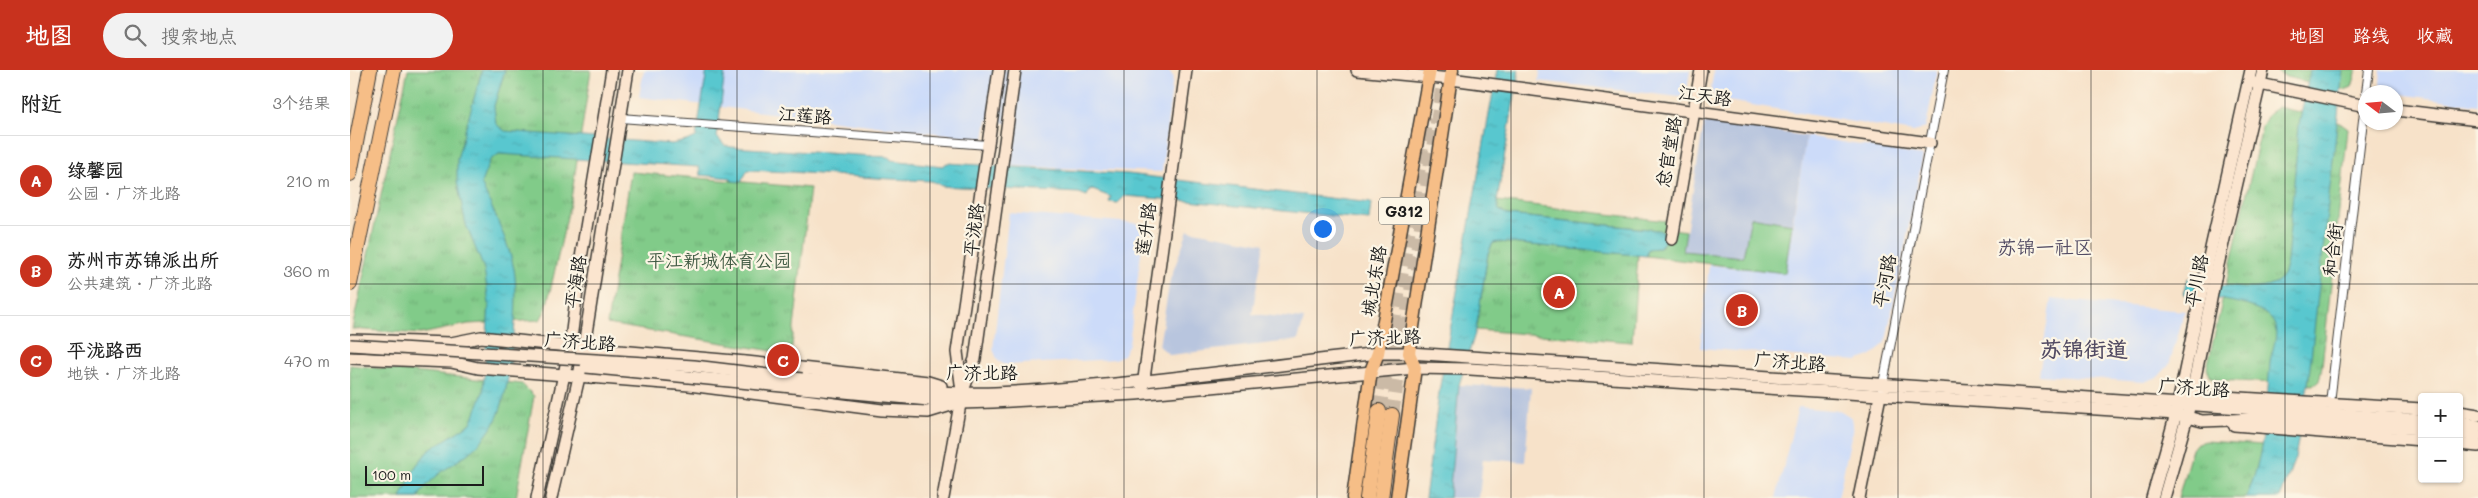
<!DOCTYPE html>
<html lang="zh">
<meta charset="utf-8">
<style>
body{margin:0;font-family:Mali,"LXGW WenKai TC",sans-serif;background:#f2f2f2;color:#222}
.controls{position:absolute;right:15px;bottom:15px;display:grid;overflow:hidden;border-radius:5px;box-shadow:0 1px 4px #0004}
.controls button{width:45px;height:45px;display:grid;place-items:center;padding:0;border:0;border-bottom:1px solid #e0e0e0;background:#fff;color:#222;font:25px sans-serif}
.compass{position:absolute;left:2008px;top:15px;width:45px;height:45px;border-radius:50%;background:#fff;box-shadow:0 1px 4px #0004;rotate:286deg}
.scale{position:absolute;left:15px;bottom:12px;width:119px;box-sizing:border-box;padding-left:5px;border:2px solid #1c1c1c;border-top:0;font-size:14px;line-height:18px;white-space:nowrap;color:#1c1c1c;-webkit-text-stroke:4px #fcf5e5;paint-order:stroke}
.you{position:absolute;left:972px;top:158px;width:18px;height:18px;margin:-12px;border:4px solid #fff;border-radius:50%;background:#1a73e8;box-shadow:0 0 0 8px #1a73e833}
.badge{display:grid;place-items:center;width:32px;height:32px;border-radius:50%;background:#c8321e;color:#fff;font-size:16px;font-weight:700}
.pin{position:absolute;translate:-50% -50%;border:2px solid #fff;box-shadow:0 1px 5px #0006}
.list{margin:0;padding:0;list-style:none}
h2{display:flex;justify-content:space-between;align-items:center;height:65px;margin:0;padding:0 20px;font-size:21px}
h2 small{font-size:16px;font-weight:400;color:#767676}
.list li{display:grid;grid-template-columns:32px 1fr auto;gap:15px;align-items:center;box-sizing:border-box;height:90px;padding:0 20px;border-top:1px solid #e0e0e0}
.list b{display:block;font-size:19px;white-space:nowrap}
.list p{margin:0;font-size:16px;white-space:nowrap;color:#767676}
.list em{font-size:16px;font-style:normal;color:#767676}
.icon{flex:none;width:28px;height:28px;fill:none;stroke:currentColor;stroke-width:2;stroke-linecap:round;stroke-linejoin:round}
.map{position:relative;flex:none;width:2128px;height:428px;overflow:hidden}
header{display:flex;align-items:center;gap:30px;box-sizing:border-box;height:70px;padding:0 25px;background:#c8321e;color:#fff}
header strong{font-size:24px}
nav{display:flex;gap:28px;margin-inline-start:auto;font-size:18px}
.search{width:350px;height:45px;background:#f2f2f2;display:flex;align-items:center;gap:12px;box-sizing:border-box;padding:0 18px;border-radius:28px;color:#767676;font-size:19px}
main{display:flex}
aside{flex:1;background:#fff}
.map>svg:first-child{display:block}
</style>
<header>
<strong>地图</strong>
<div class="search"><svg class="icon" aria-label="search" viewBox="0 0 24 24"><circle cx="10" cy="10" r="6"/><path d="M15 15l6 6"/></svg>搜索地点</div>
<nav><a>地图</a><a>路线</a><a>收藏</a></nav>
</header>
<main>
<aside>
<h2>附近<small>3个结果</small></h2>
<ul class="list">
<li><span class="badge">A</span><div><b>绿馨园</b><p>公园 · 广济北路</p></div><em>210 m</em></li>
<li><span class="badge">B</span><div><b>苏州市苏锦派出所</b><p>公共建筑 · 广济北路</p></div><em>360 m</em></li>
<li><span class="badge">C</span><div><b>平泷路西</b><p>地铁 · 广济北路</p></div><em>470 m</em></li>
</ul>
</aside>
<div class="map">
<svg width="2128" height="428" viewBox="0 0 2128 428">
<defs>
<pattern id="park-tufts" width="24" height="20" patternUnits="userSpaceOnUse" patternTransform="scale(1.25)"><rect width="24" height="20" fill="#81cb89"/><path d="M3 7l-1-3M5 7V3M7 7l1-3M15 17l-1-3M17 17v-4M19 17l1-3" fill="none" stroke="#6fae76"/></pattern>
<pattern id="water-ripples" width="26" height="14" patternUnits="userSpaceOnUse" patternTransform="scale(1.25)"><rect width="26" height="14" fill="#59c7cf"/><path d="M2 4q2-2 4 0t4 0M15 11q2-2 4 0t4 0" fill="none" stroke="#4daab1"/></pattern>
</defs>
<rect width="100%" height="100%" fill="#fcf5e5"/>
<filter id="ink" filterUnits="userSpaceOnUse"><feTurbulence type="fractalNoise" baseFrequency=".02" numOctaves="2"/><feDisplacementMap in="SourceGraphic" scale="10" xChannelSelector="R" yChannelSelector="G"/><feConvolveMatrix kernelMatrix="1 2 1 2 8 2 1 2 1" color-interpolation-filters="sRGB"/></filter>
<filter id="wash" filterUnits="userSpaceOnUse"><feTurbulence type="fractalNoise" baseFrequency=".0096" numOctaves="4" result="noise"/><feDisplacementMap in="SourceGraphic" scale="20" xChannelSelector="R" yChannelSelector="G"/><feGaussianBlur stdDeviation="1.12" result="paint"/><feColorMatrix in="noise" values="0 0 0 0 0 0 0 0 0 0 0 0 0 0 0 0 0 1.4 0 .05"/><feComposite in="paint" operator="in"/></filter>
<g filter="url(#wash)">
<rect width="100%" height="100%" fill="#f7e2c9"/>
<g fill="#ccdbf9">
<polygon points="294,0 817,0 823,6 812,102 661,96 666,55 637,50 634,69 289,27"/>
<polygon points="1190,0 1340,0 1337,21 1330,27 1189,11"/>
<polygon points="1364,0 1587,0 1577,52 1575,58 1564,62 1366,29 1361,19"/>
<polygon points="2031,0 2128,0 2128,35 2035,22 2030,14"/>
<polygon points="1456,66 1573,86 1536,271 1525,284 1507,291 1350,278 1359,195 1435,203"/>
<polygon points="659,143 795,154 779,274 773,285 765,289 655,295 648,291 643,279"/>
<polygon points="1701,229 1835,241 1819,295 1808,307 1794,312 1689,305"/>
<polygon points="1448,337 1491,341 1502,348 1503,357 1488,428 1426,428"/>
</g>
<g fill="#b8c5de">
<polygon points="1364,52 1456,66 1442,154 1401,148 1394,187 1333,181 1354,53"/>
<polygon points="838,160 914,174 902,244 954,249 948,270 820,285 809,276 820,210"/>
<polygon points="1109,315 1181,318 1175,392 1133,389 1129,428 1099,428"/>
</g>
<polygon fill="#81cb89" stroke="#4e7452" points="1147,131 1316,151 1316,158 1336,161 1333,181 1393,187 1401,147 1442,154 1435,203 1296,186 1298,179 1312,176 1315,164 1308,160 1158,145 1148,140"/>
<g fill="url(#park-tufts)" stroke="#4e7452">
<polygon points="58,0 241,0 221,129 196,239 190,250 118,254 71,264 2,259"/>
<polygon points="1926,0 2007,0 2002,17 1995,20 1936,7"/>
<polygon points="1928,37 1987,51 1998,59 1972,296 1969,311 1964,315 1868,310 1861,307 1857,298 1912,56 1919,43"/>
<polygon points="281,102 460,118 441,284 257,254"/>
<polygon points="1149,172 1288,185 1282,272 1126,260 1138,183 1143,173"/>
<polygon points="0,295 172,314 184,326 166,428 0,428"/>
<polygon points="1856,371 1913,375 1909,394 1896,428 1828,428 1842,379 1847,373"/>
</g>
<g fill="url(#water-ripples)" stroke="#3a7276">
<path d="M 132,0 L 155,0 L 144,36 L 146,54 L 155,61 L 322,74 L 337,71 L 346,67 L 357,0 L 375,0 L 367,67 L 374,75 L 381,77 L 539,87 L 541,90 L 593,96 L 597,93 L 778,104 L 1021,133 L 1019,150 L 839,131 L 775,126 L 768,133 L 759,132 L 761,127 L 740,119 L 737,126 L 729,123 L 592,116 L 582,111 C 520,109 460,102 398,100 L 391,112 L 382,111 L 381,108 L 350,105 L 349,97 L 149,84 L 140,90 L 131,113 C 143,141 158,170 164,199 C 170,230 161,324 145,352 C 142,357 138,363 134,368 C 115,392 83,400 68,428 L 51,428 L 66,396 L 78,381 L 121,353 L 133,322 L 139,234 L 134,199 L 116,155 L 107,112 L 107,89 Z"/>
<polygon points="1147,0 1169,0 1147,131 1149,140 1158,145 1308,160 1315,163 1314,172 1309,178 1298,179 1296,186 1149,172 1143,173 1138,183 1126,260 1109,315 1099,428 1075,428 1090,316"/>
<path d="M 1960,0 L 1993,0 L 1958,315 L 1945,388 L 1930,428 L 1896,428 C 1915,384 1916,340 1920,293 C 1921,280 1932,261 1921,249 C 1906,231 1857,228 1834,224 L 1838,208 C 1860,213 1907,226 1927,212 C 1934,208 1935,199 1937,191 L 1949,55 Z"/>
</g>
</g>
<g filter="url(#ink)">
<g fill="none" stroke-linecap="round" stroke-linejoin="round">
<g stroke="#cbbaa6" stroke-width="14" stroke-dasharray="14 7" stroke-linecap="butt">
<polyline points="1029,341 1077,48"/>
<polyline points="1042,345 1095,0"/>
</g>
<defs>
<g id="street">
<polyline points="2016,22 2019,0"/>
<polyline points="270,48 638,75"/>
<polyline points="1532,319 1594,0"/>
<polyline points="1980,333 2015,33"/>
</g>
<g id="secondary">
<polyline points="1007,0 1101,9 1580,73"/>
<polyline points="1905,13 2016,36"/>
<polyline points="2046,40 2128,50"/>
<polyline points="1322,169 1351,0"/>
<polyline points="1855,205 1901,0"/>
<polyline points="1865,208 1913,0"/>
<polyline points="2,270 101,273 131,267 234,278 396,292 578,312 591,316"/>
<polyline points="0,288 101,292 128,298 339,315 532,340 578,342 601,335"/>
<path d="M 452,309 C 515,314 582,325 645,323 C 773,317 901,298 1028,283 L 1059,283 L 2072,350"/>
<polyline points="793,316 836,0"/>
<polyline points="452,318 610,333 643,332 786,324 1065,298 1120,299 1826,344 1852,351 1906,349 2072,359"/>
<polyline points="612,321 607,282 649,0"/>
<polyline points="1828,334 1841,325 2072,339"/>
<polyline points="2109,342 2128,345"/>
<polyline points="2109,353 2128,356"/>
<polyline points="1884,355 2072,370"/>
<polyline points="2109,363 2128,366"/>
<polyline points="2109,374 2128,376"/>
<polyline points="187,428 220,277 231,188 262,0"/>
<polyline points="201,428 229,307 278,0"/>
<polyline points="593,428 612,323 625,289 665,0"/>
<polyline points="1509,428 1530,326"/>
<polyline points="1802,428 1826,344 1849,233"/>
<polyline points="1814,428 1837,347 1860,234"/>
</g>
<g id="primary">
<polyline points="1003,428 1021,301 1028,283 1080,0"/>
<polyline points="1047,428 1065,298 1059,283 1102,0"/>
</g>
<g id="highway">
<polyline points="0,104 20,0"/>
<polyline points="0,214 44,0"/>
<polyline points="1017,428 1029,341"/>
<polyline points="1031,428 1042,345"/>
</g>
</defs>
<use href="#street" stroke="#3d3a36" stroke-width="10"/>
<use href="#secondary" stroke="#3d3a36" stroke-width="14"/>
<use href="#primary" stroke="#3d3a36" stroke-width="15"/>
<use href="#highway" stroke="#3d3a36" stroke-width="16"/>
<use href="#street" stroke="#fff" stroke-width="8"/>
<use href="#secondary" stroke="#fbe5cf" stroke-width="11"/>
<use href="#primary" stroke="#f6be87" stroke-width="12"/>
<use href="#highway" stroke="#f6be87" stroke-width="14"/>
<defs>
<g id="secondary-bridge">
<polyline points="1849,233 1855,205"/>
<polyline points="1860,234 1865,208"/>
<polyline points="0,275 344,296 452,309"/>
<polyline points="236,297 452,318"/>
</g>
</defs>
<use href="#secondary-bridge" stroke="#3d3a36" stroke-width="14" stroke-linecap="butt"/>
<use href="#secondary-bridge" stroke="#fbe5cf" stroke-width="11"/>
</g>
</g>
<path fill="none" stroke="#1c1c1c" stroke-width="1" stroke-opacity="0.55" d="M 193,0 L 193,428M 387,0 L 387,428M 580,0 L 580,428M 774,0 L 774,428M 967,0 L 967,428M 1161,0 L 1161,428M 1354,0 L 1354,428M 1548,0 L 1548,428M 1741,0 L 1741,428M 1935,0 L 1935,428M 0,214 L 2128,214"/>
<g text-anchor="middle" stroke-width="4.5" stroke-linejoin="round" paint-order="stroke">
<rect fill="#fcf5e5" stroke="#5f5d58" stroke-width="1" x="1029" y="127.5" width="50" height="27" rx="4"/>
<g font-size="16" font-weight="bold" fill="#1c1c1c">
<text x="1054" y="147">G312</text>
</g>
<g font-size="18" fill="#1c1c1c" stroke="#fcf5e5">
<text transform="translate(1355 26) rotate(8)" y="6">江天路</text>
<text transform="translate(455 46) rotate(4)" y="6">江莲路</text>
<text transform="translate(1319 82) rotate(-80)" y="6">总官堂路</text>
<text transform="translate(796 159) rotate(-82)" y="6">莲升路</text>
<text transform="translate(624 160) rotate(-83)" y="6">平泷路</text>
<text transform="translate(1983 180) rotate(-83)" y="6">和合街</text>
<text transform="translate(1024 211) rotate(-80)" y="6">城北东路</text>
<text transform="translate(1535 211) rotate(-79)" y="6">平河路</text>
<text transform="translate(1847 211) rotate(-79)" y="6">平川路</text>
<text transform="translate(226 212) rotate(-81)" y="6">平海路</text>
<text transform="translate(1035 268) rotate(-2)" y="6">广济北路</text>
<text transform="translate(230 272) rotate(4)" y="6">广济北路</text>
<text transform="translate(1440 292) rotate(4)" y="6">广济北路</text>
<text x="632" y="309">广济北路</text>
<text transform="translate(1844 318) rotate(4)" y="6">广济北路</text>
</g>
<g font-size="18" fill="#3f5942" stroke="#fcf5e5">
<text x="369" y="197">平江新城体育公园</text>
</g>
<g font-size="19" fill="#534c64" stroke="#fcf5e5">
<text x="1695" y="184">苏锦一社区</text>
</g>
<g font-size="22" font-weight="bold" fill="#534c64" stroke="#fcf5e5">
<text x="1734" y="287">苏锦街道</text>
</g>
</g>
</svg>
<div class="controls">
<button>+</button>
<button>−</button>
</div>
<svg class="compass" viewBox="-18 -18 36 36"><path d="M0-13l5 13h-10z" fill="#e53935"/><path d="M0 13l5-13h-10z" fill="#767676"/></svg>
<div class="scale">100 m</div>
<div class="you"></div>
<div class="pin badge" style="left:1209px;top:222px">A</div>
<div class="pin badge" style="left:1392px;top:240px">B</div>
<div class="pin badge" style="left:433px;top:290px">C</div>
</div>
</main>
